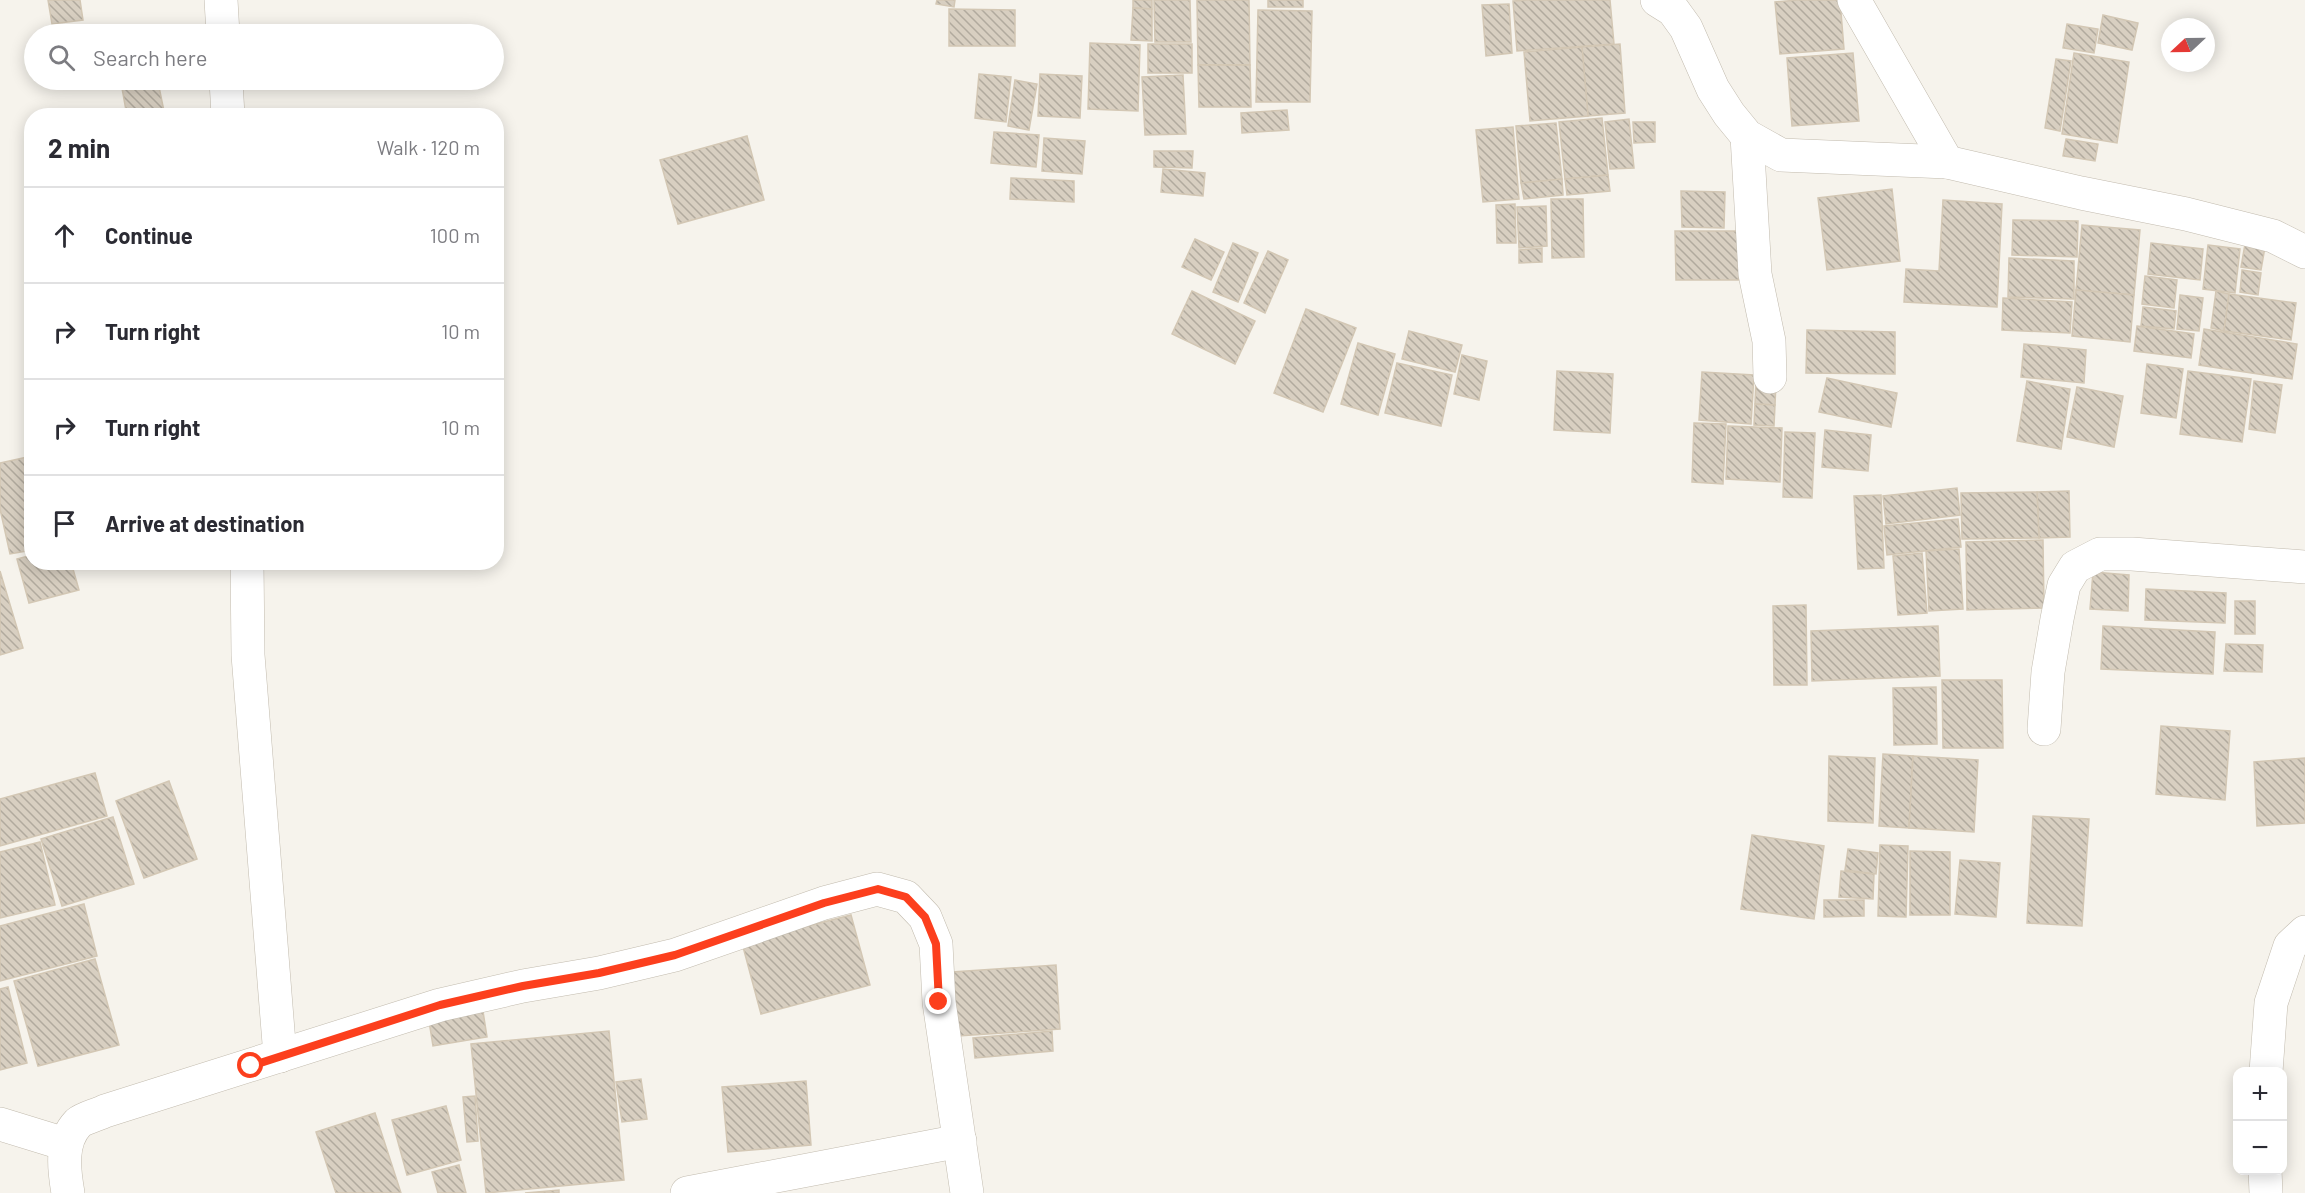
<!DOCTYPE html>
<meta charset="utf-8">
<style>
body{margin:0;font-family:Barlow,sans-serif;background:#f2f2f3;color:#2b2b33}
.controls{position:absolute;right:18px;bottom:18px;display:grid;overflow:hidden;border-radius:12px;box-shadow:0 3px 15px #0003}
.controls button{width:54px;height:54px;display:grid;place-items:center;padding:0;border:0;border-bottom:2px solid #e1e1e2;background:#fff;color:#2b2b33;font:30px sans-serif}
.compass{position:absolute;left:2161px;top:18px;width:54px;height:54px;border-radius:50%;background:#fff;box-shadow:0 3px 15px #0003;rotate:248deg}
.stop{position:absolute;width:18px;height:18px;margin:-14px;border:4px solid #fc3f1d;border-radius:50%;background:#fff}
.stop.end{background:#fc3f1d;border-color:#fff;box-shadow:0 2px 6px #0008}
.list{margin:0;padding:0;list-style:none}
h2{display:flex;justify-content:space-between;align-items:center;height:78px;margin:0;padding:0 24px;font-size:26px}
h2 small{font-size:20px;font-weight:400;color:#7c7c81}
.list li{display:grid;grid-template-columns:39px 1fr auto;gap:18px;align-items:center;box-sizing:border-box;height:96px;padding:0 24px;border-top:2px solid #e1e1e2}
.list b{display:block;font-size:22px;white-space:nowrap}
.list em{font-size:20px;font-style:normal;color:#7c7c81}
.icon{flex:none;width:33px;height:33px;fill:none;stroke:currentColor;stroke-width:2;stroke-linecap:round;stroke-linejoin:round}
.map{position:relative;flex:none;width:2305px;height:1193px;overflow:hidden}
.search{position:absolute;background:#fff;box-shadow:0 3px 15px #0003;left:24px;top:24px;width:480px;height:66px;display:flex;align-items:center;gap:15px;box-sizing:border-box;padding:0 21px;border-radius:33px;color:#7c7c81;font-size:22px}
.panel{position:absolute;background:#fff;box-shadow:0 3px 15px #0003;left:24px;top:108px;width:480px;height:462px;border-radius:24px}
.map>svg:first-child{display:block}
</style>
<div class="map">
<svg width="2305" height="1193" viewBox="0 0 2305 1193">
<defs>
<pattern id="building-back-hatch" width="6" height="6" patternUnits="userSpaceOnUse" patternTransform="scale(1.5)"><rect width="6" height="6" fill="#d8cfc1"/><path d="M-1 5l2 2M0 0l6 6M5-1l2 2" fill="none" stroke="#b1aa9e"/></pattern>
</defs>
<rect width="100%" height="100%" fill="#f6f3ec"/>
<g fill="url(#building-back-hatch)" stroke="#d3c7b4" stroke-width="1.5">
<polygon points="48,0 80,0 83,20 52,24"/>
<polygon points="937,0 955,0 954,7 936,4"/>
<polygon points="1133,0 1152,0 1152,9 1133,8"/>
<polygon points="1154,0 1190,0 1191,42 1155,42"/>
<polygon points="1197,0 1249,0 1250,65 1198,65"/>
<rect x="1268" y="0" width="35" height="7"/>
<polygon points="1528,0 1610,0 1614,44 1517,51 1513,1"/>
<polygon points="1798,0 1840,0 1844,49 1780,54 1775,2"/>
<polygon points="1509,4 1512,53 1486,56 1482,5"/>
<polygon points="1133,8 1152,9 1152,41 1131,40"/>
<polygon points="949,9 1015,10 1015,46 949,46"/>
<polygon points="1258,10 1312,11 1310,102 1256,102"/>
<polygon points="2103,15 2138,23 2132,50 2098,43"/>
<polygon points="2067,24 2098,29 2094,53 2063,48"/>
<polygon points="1090,43 1140,45 1138,111 1088,109"/>
<rect x="1148" y="44" width="44" height="29"/>
<polygon points="1620,44 1625,113 1588,116 1582,47"/>
<polygon points="1582,47 1588,116 1530,121 1524,52"/>
<polygon points="1853,53 1859,121 1792,126 1787,58"/>
<polygon points="2074,53 2129,62 2117,143 2062,134"/>
<polygon points="2056,59 2071,61 2060,131 2045,128"/>
<polygon points="1198,65 1250,65 1251,107 1199,107"/>
<polygon points="979,74 1011,77 1006,122 975,118"/>
<polygon points="1040,74 1082,76 1080,118 1038,116"/>
<polygon points="1183,75 1186,134 1145,135 1142,77"/>
<polygon points="124,80 157,80 125,86"/>
<polygon points="1015,80 1037,84 1029,130 1008,126"/>
<polygon points="158,82 165,116 127,116 122,88"/>
<polygon points="1287,110 1289,130 1242,133 1241,113"/>
<polygon points="1602,118 1608,175 1565,179 1559,122"/>
<polygon points="1629,119 1634,168 1610,169 1605,122"/>
<polygon points="1633,122 1655,122 1655,142 1634,143"/>
<polygon points="1556,123 1562,179 1521,183 1516,126"/>
<polygon points="1513,127 1519,199 1483,202 1476,130"/>
<polygon points="994,132 1039,135 1036,167 991,163"/>
<polygon points="747,136 764,200 678,224 660,160"/>
<polygon points="1044,138 1085,141 1082,174 1042,171"/>
<polygon points="2066,139 2098,144 2095,161 2063,156"/>
<polygon points="1154,151 1193,151 1192,168 1154,167"/>
<polygon points="1163,169 1205,173 1203,196 1161,192"/>
<polygon points="1608,175 1610,191 1567,195 1565,179"/>
<polygon points="1011,178 1074,181 1074,202 1010,199"/>
<polygon points="1562,179 1563,195 1524,199 1521,183"/>
<polygon points="1892,189 1900,261 1827,270 1818,198"/>
<polygon points="1681,191 1725,192 1724,228 1682,227"/>
<polygon points="1551,199 1583,199 1584,257 1552,258"/>
<polygon points="1943,200 2002,204 1997,307 1904,302 1906,269 1939,271"/>
<polygon points="1515,204 1516,243 1497,243 1496,205"/>
<polygon points="1546,206 1547,246 1519,248 1517,207"/>
<polygon points="2013,220 2078,221 2077,257 2012,255"/>
<polygon points="2082,225 2140,230 2134,295 2076,290"/>
<polygon points="1675,231 1739,231 1739,280 1676,280"/>
<polygon points="1195,239 1224,252 1211,280 1182,267"/>
<polygon points="1233,243 1258,253 1238,302 1213,292"/>
<polygon points="2151,243 2203,249 2200,280 2148,274"/>
<polygon points="2245,244 2265,247 2261,270 2241,267"/>
<polygon points="2208,245 2240,249 2235,293 2203,289"/>
<polygon points="1542,248 1542,262 1519,263 1519,250"/>
<polygon points="1268,251 1288,260 1265,313 1244,303"/>
<polygon points="2009,258 2074,261 2074,299 2008,297"/>
<polygon points="2242,270 2261,273 2258,295 2240,292"/>
<polygon points="2145,276 2177,280 2174,308 2142,304"/>
<polygon points="2076,290 2134,295 2130,342 2072,336"/>
<polygon points="1192,291 1255,321 1235,364 1172,334"/>
<polygon points="2216,291 2229,294 2224,331 2211,328"/>
<polygon points="2229,294 2296,303 2291,340 2224,331"/>
<polygon points="2180,295 2203,298 2199,331 2177,329"/>
<polygon points="2003,298 2072,302 2070,333 2002,330"/>
<polygon points="2143,307 2176,311 2174,329 2141,326"/>
<polygon points="1306,309 1356,328 1323,412 1274,393"/>
<polygon points="2137,326 2194,334 2191,358 2134,351"/>
<polygon points="2204,329 2297,344 2292,379 2199,365"/>
<polygon points="1807,330 1895,332 1895,374 1806,373"/>
<polygon points="1409,331 1462,345 1455,372 1402,359"/>
<polygon points="1358,343 1395,354 1378,415 1341,404"/>
<polygon points="2024,344 2086,350 2084,383 2021,377"/>
<polygon points="1462,355 1487,361 1479,400 1454,394"/>
<polygon points="1397,363 1452,375 1441,426 1385,413"/>
<polygon points="2147,364 2183,369 2176,418 2141,413"/>
<polygon points="1557,371 1613,374 1610,433 1554,430"/>
<polygon points="2188,371 2251,379 2242,442 2180,434"/>
<polygon points="1702,372 1754,375 1751,424 1699,420"/>
<polygon points="1827,378 1897,393 1891,427 1819,412"/>
<polygon points="1756,381 1776,382 1775,405 1755,404"/>
<polygon points="2027,381 2070,389 2061,449 2017,441"/>
<polygon points="2254,381 2282,385 2275,433 2249,429"/>
<polygon points="2077,387 2123,396 2114,447 2067,437"/>
<polygon points="1755,404 1775,405 1774,426 1754,425"/>
<polygon points="1694,423 1726,424 1723,484 1692,482"/>
<polygon points="1728,426 1782,428 1780,482 1726,479"/>
<polygon points="1825,430 1871,435 1868,471 1822,467"/>
<polygon points="1785,432 1815,433 1812,498 1783,497"/>
<polygon points="32,456 32,550 10,554 0,509 0,463"/>
<polygon points="1957,488 1960,515 1886,524 1883,496"/>
<polygon points="2069,491 2070,537 2039,538 2037,492"/>
<polygon points="2037,492 2039,538 1962,539 1961,493"/>
<polygon points="1881,495 1884,568 1858,569 1854,496"/>
<polygon points="1958,519 1961,547 1887,555 1884,526"/>
<polygon points="2043,540 2044,608 1967,610 1966,542"/>
<polygon points="1959,549 1963,609 1929,611 1926,551"/>
<polygon points="1922,553 1927,613 1898,615 1893,556"/>
<polygon points="32,555 32,562 71,562 79,590 29,603 17,559"/>
<polygon points="0,571 23,648 0,655"/>
<polygon points="2093,572 2129,575 2128,611 2090,609"/>
<polygon points="2146,589 2226,593 2225,623 2145,620"/>
<rect x="2235" y="601" width="20" height="33"/>
<polygon points="1806,605 1807,685 1774,685 1773,606"/>
<polygon points="1938,626 1940,676 1812,681 1811,631"/>
<polygon points="2103,626 2215,632 2213,674 2101,669"/>
<polygon points="2226,644 2263,645 2262,672 2224,671"/>
<polygon points="1942,680 2002,680 2003,748 1943,748"/>
<polygon points="1936,687 1937,744 1894,745 1893,688"/>
<polygon points="2161,726 2230,731 2225,800 2156,794"/>
<polygon points="1883,754 1913,756 1909,828 1879,826"/>
<polygon points="1829,756 1875,758 1873,823 1828,821"/>
<polygon points="1913,756 1978,760 1974,832 1909,828"/>
<polygon points="2305,758 2305,823 2257,826 2254,762"/>
<polygon points="95,773 107,816 0,846 0,799"/>
<polygon points="169,781 197,859 144,878 116,801"/>
<polygon points="2033,816 2089,819 2082,926 2027,923"/>
<polygon points="113,817 134,884 62,906 41,839"/>
<polygon points="1752,835 1824,846 1814,919 1741,909"/>
<polygon points="40,842 55,905 0,918 0,852"/>
<polygon points="1880,845 1908,846 1906,917 1878,916"/>
<polygon points="1848,849 1878,853 1876,874 1845,870"/>
<polygon points="1910,851 1950,852 1950,915 1910,915"/>
<polygon points="1960,860 2000,863 1996,917 1955,914"/>
<polygon points="1841,871 1874,874 1873,899 1839,897"/>
<polygon points="1824,900 1864,900 1864,916 1824,917"/>
<polygon points="84,904 97,956 0,981 0,926"/>
<polygon points="851,915 870,985 761,1014 742,943"/>
<polygon points="95,959 119,1045 38,1066 14,981"/>
<polygon points="1056,965 1060,1029 958,1036 952,972"/>
<polygon points="8,987 27,1063 0,1070 0,989"/>
<polygon points="482,1005 487,1037 433,1046 428,1015"/>
<polygon points="609,1031 624,1180 486,1193 471,1044"/>
<polygon points="1052,1031 1053,1051 975,1058 973,1038"/>
<polygon points="641,1079 647,1119 622,1122 616,1082"/>
<polygon points="806,1081 811,1145 728,1152 722,1087"/>
<polygon points="475,1096 478,1141 467,1142 463,1097"/>
<polygon points="446,1106 461,1160 407,1175 392,1120"/>
<polygon points="375,1113 401,1193 336,1193 316,1132"/>
<polygon points="459,1165 466,1193 438,1193 432,1172"/>
<polygon points="559,1190 559,1193 525,1193"/>
</g>
<g fill="none" stroke-linecap="round" stroke-linejoin="round">
<defs>
<g id="minor">
<polyline points="221,0 223,34"/>
<polyline points="1657,0 1673,10 1686,28 1713,89 1729,114 1747,136 1781,155 1947,162"/>
<polyline points="1854,0 1947,162 2081,193 2186,214 2273,236 2305,252"/>
<polyline points="226,80 228,116"/>
<polyline points="1747,136 1755,274 1769,341 1770,377"/>
<polyline points="247,562 248,655 280,1056"/>
<polyline points="2044,729 2048,672 2057,619 2064,585 2075,567 2100,554 2132,554 2305,567"/>
<polyline points="2266,1072 2271,1003 2290,946 2305,932"/>
<polyline points="0,1124 65,1144"/>
<polyline points="2265,1170 2266,1193"/>
<path d="M 68,1193 C 64,1170 60,1142 78,1123 C 84,1118 97,1115 105,1111 L 440,1005 L 523,986 L 599,973 L 675,955 L 824,903 L 877,889 L 906,897 L 925,917 L 936,944 L 939,1002 L 967,1193"/>
<polyline points="687,1193 960,1141"/>
</g>
</defs>
<use href="#minor" stroke="#c2bbae" stroke-width="34"/>
<use href="#minor" stroke="#fff" stroke-width="33"/>
</g>
<g fill="none" stroke-linecap="round" stroke-linejoin="round">
<polyline stroke="#fc3f1d" stroke-width="8" points="251,1066 440,1005 523,986 599,973 675,955 824,903 878,889 906,897 925,917 936,944 939,1002"/>
</g>
</svg>
<div class="controls">
<button>+</button>
<button>−</button>
</div>
<svg class="compass" viewBox="-18 -18 36 36"><path d="M0-13l5 13h-10z" fill="#e53935"/><path d="M0 13l5-13h-10z" fill="#7c7c81"/></svg>
<div class="stop" style="left:251px;top:1066px"></div>
<div class="stop end" style="left:939px;top:1002px"></div>
<div class="search"><svg class="icon" aria-label="search" viewBox="0 0 24 24"><circle cx="10" cy="10" r="6"/><path d="M15 15l6 6"/></svg>Search here</div>
<section class="panel">
<h2>2 min<small>Walk · 120 m</small></h2>
<ul class="list">
<li><svg class="icon" aria-label="ahead" viewBox="0 0 24 24"><path d="M12 20V5M6 11l6-6 6 6"/></svg><div><b>Continue</b></div><em>100 m</em></li>
<li><svg class="icon" aria-label="right" viewBox="0 0 24 24"><path d="M7 20v-9h11M14 6l5 5-5 5"/></svg><div><b>Turn right</b></div><em>10 m</em></li>
<li><svg class="icon" aria-label="right" viewBox="0 0 24 24"><path d="M7 20v-9h11M14 6l5 5-5 5"/></svg><div><b>Turn right</b></div><em>10 m</em></li>
<li><svg class="icon" aria-label="arrive" viewBox="0 0 24 24"><path d="M6 21V4h12l-3 4 3 4H6"/></svg><div><b>Arrive at destination</b></div></li>
</ul>
</section>
</div>
